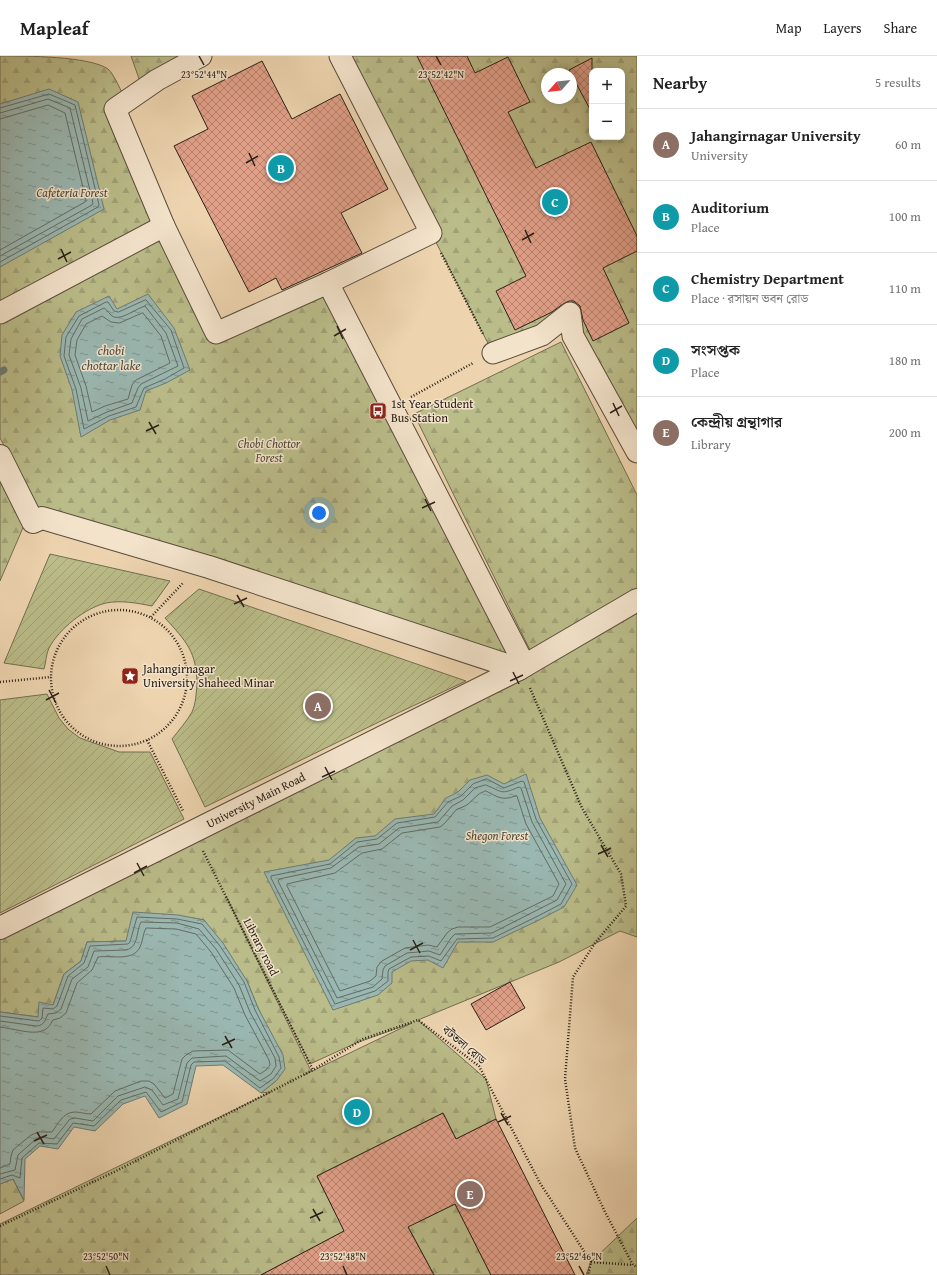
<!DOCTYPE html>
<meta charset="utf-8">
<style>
body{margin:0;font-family:"Gentium Book Plus","Noto Serif Bengali",serif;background:#f6f6f6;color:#222}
.controls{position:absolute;right:12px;top:12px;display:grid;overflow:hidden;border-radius:8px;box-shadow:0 2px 10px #0003}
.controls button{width:36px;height:36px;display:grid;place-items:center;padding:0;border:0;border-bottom:1px solid #e0e0e0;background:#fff;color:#222;font:20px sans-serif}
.compass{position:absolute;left:541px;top:12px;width:36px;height:36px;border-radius:50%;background:#fff;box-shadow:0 2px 10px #0003;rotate:243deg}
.you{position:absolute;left:319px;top:457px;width:14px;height:14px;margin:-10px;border:3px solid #fff;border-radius:50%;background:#1a73e8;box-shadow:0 0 0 6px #1a73e833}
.badge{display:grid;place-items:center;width:26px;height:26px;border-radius:50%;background:#111827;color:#fff;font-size:13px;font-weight:700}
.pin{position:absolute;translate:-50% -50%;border:2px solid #fff;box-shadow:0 1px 4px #0006}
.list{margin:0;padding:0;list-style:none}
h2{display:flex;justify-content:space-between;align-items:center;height:52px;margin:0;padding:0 16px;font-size:17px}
h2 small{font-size:13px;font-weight:400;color:#767676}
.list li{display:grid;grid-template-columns:26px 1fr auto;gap:12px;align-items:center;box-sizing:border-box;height:72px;padding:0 16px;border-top:1px solid #e0e0e0}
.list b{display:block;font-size:15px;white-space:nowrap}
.list p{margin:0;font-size:13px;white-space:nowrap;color:#767676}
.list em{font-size:13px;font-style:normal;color:#767676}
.map{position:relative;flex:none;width:637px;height:1219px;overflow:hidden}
header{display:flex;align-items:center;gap:24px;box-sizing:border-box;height:56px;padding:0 20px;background:#fff;border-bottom:1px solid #e0e0e0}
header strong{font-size:19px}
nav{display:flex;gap:22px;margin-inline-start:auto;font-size:14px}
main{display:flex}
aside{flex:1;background:#fff}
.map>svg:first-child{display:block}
</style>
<header>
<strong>Mapleaf</strong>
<nav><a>Map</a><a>Layers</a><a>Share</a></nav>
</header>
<main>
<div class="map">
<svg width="637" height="1219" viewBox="0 0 637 1219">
<defs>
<pattern id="forest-firs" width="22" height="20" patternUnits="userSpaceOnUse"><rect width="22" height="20" fill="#babc89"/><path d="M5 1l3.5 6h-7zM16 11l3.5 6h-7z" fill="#a0a176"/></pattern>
<pattern id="garden-furrows" width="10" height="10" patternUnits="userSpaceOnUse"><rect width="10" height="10" fill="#babc89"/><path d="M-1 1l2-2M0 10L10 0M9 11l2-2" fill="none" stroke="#a0a176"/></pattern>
<pattern id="water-ripples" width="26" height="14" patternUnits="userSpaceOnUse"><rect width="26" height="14" fill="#9ab7b1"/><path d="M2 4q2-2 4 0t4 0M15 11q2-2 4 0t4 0" fill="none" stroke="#7e948f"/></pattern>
<pattern id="building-cross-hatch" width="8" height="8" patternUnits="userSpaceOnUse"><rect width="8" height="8" fill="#e2a089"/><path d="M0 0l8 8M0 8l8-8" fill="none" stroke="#b7826f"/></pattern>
</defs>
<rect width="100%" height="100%" fill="#edd4af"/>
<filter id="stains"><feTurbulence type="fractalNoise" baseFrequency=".005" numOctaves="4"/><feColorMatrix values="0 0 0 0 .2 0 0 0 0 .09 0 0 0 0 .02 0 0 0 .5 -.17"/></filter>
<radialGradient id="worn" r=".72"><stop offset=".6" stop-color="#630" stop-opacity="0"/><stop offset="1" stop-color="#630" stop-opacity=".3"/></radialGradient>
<g fill="url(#forest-firs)" stroke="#726e50" fill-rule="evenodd">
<path d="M 0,0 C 26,0 89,0 108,13 C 114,18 122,37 126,45 L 115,52 L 216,277 L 328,227 L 519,613 L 532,598 L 414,358 L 561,286 L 637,439 L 637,881 L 620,875 L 559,906 L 418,964 L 486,1023 L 496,1063 L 456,1083 L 443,1057 L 317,1120 L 337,1160 L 401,1128 L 420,1165 L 455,1148 L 491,1219 L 434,1219 L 396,1148 L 261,1219 L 0,1219 L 0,1168 L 271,1036 L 261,1037 L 277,1024 L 258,952 L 247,925 L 204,864 L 193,862 L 126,885 L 87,886 L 81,905 L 64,918 L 53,949 L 38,961 L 0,956 L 0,872 L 519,613 L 42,462 L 0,382 ZM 226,840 L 310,1008 L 356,987 L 412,967 L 304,1019 L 311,1015 Z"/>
<polygon points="131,0 188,0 143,34"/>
<path d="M 340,0 L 637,0 L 637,388 L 570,257 L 493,297 ZM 592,15 L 622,15 L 622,81 L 592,81 ZM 547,18 L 571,18 L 571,42 L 547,42 Z"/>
<polygon points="0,418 25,467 0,525"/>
<polygon points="13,1123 24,1145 0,1158 0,1128"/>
<polygon points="637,1162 637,1219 586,1219 591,1206"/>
</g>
<g fill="url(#garden-furrows)" stroke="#726e50">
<path d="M 50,498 L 170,525 L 152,550 C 137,547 120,544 106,547 C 85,552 59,573 49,592 C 46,598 46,607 44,613 L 4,607 Z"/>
<path d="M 199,533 L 466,625 L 383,664 L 205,751 L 172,683 C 179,674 187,665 192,656 C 196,647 196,638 197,629 C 197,596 186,585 165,562 Z"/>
<polygon points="47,638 59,662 68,673 80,682 119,696 150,696 184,763 0,857 0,644"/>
</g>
<g fill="url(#water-ripples)" stroke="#6d7b73">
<polygon points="49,33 78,46 104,153 0,211 0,48"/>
<polygon points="148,238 174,272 190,314 166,327 146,335 140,354 110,364 81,381 72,334 60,300 62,279 76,256 109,240 117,253"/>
<polygon points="526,718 540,762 577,829 564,851 539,864 493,886 458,886 443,912 428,904 411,905 392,916 392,927 378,939 333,954 264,816 329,804 356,782 375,780 395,763 434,758 446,742 458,736 470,724 487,719 504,728"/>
<polygon points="133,856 178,859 204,864 223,887 247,925 258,952 283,999 285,1013 277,1024 261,1037 223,1009 196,1010 187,1048 159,1062 145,1040 123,1048 95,1075 74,1071 58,1093 40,1090 25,1103 24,1144 13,1123 0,1128 0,956 38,961 39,946 53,949 64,918 81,905 87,886 126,885"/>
</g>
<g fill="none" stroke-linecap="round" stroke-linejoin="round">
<g stroke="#626c64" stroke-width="1">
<polyline points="0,52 49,38 75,49 99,149 98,151 0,206"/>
<polyline points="0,57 48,43 70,52 93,147 92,149 0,200"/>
<polyline points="0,63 48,49 65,57 86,144 85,146 0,194"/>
<polygon points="146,244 171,274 184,312 165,323 144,332 136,351 109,360 84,373 76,333 64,300 66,281 79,260 106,246 108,246 114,255 118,256"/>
<path d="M 145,250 L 166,277 L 178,310 L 141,328 L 138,332 L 132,347 L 107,356 L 88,365 L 81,332 L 69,299 L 71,283 L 82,263 L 104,252 C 108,254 109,259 114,261 C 122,264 137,252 145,250 Z"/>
<polygon points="143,257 161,280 170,307 136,324 132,329 128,343 105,350 92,356 86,330 75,299 77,284 86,268 102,260 111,266 119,267"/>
<polygon points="487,723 504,732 522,725 524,726 536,763 572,828 561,848 538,860 493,882 457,883 441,905 429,900 411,901 389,913 388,916 388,925 375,935 335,948 271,822 271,820 330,808 357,786 377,783 397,767 435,761 448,746 461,740 473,728"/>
<path d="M 486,729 C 503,736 500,739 519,731 L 521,732 L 532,766 L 566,828 L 557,844 L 492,877 L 455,878 L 451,882 L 440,899 L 429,895 L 407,897 L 385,910 L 383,914 L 382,923 L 373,931 L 337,942 L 278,825 L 279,823 L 331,812 L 359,791 L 379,788 L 399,772 L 438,766 L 452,750 L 463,744 L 475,732 Z"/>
<path d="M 486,735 C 498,741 502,745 515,740 L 517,740 L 526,768 L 559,828 L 553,840 L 490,871 L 458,871 L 452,873 L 447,877 L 437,891 L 428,889 L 405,892 L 382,905 L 377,911 L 376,920 L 370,925 L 340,935 L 287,830 L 287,828 L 335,817 L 362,797 L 382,793 L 402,777 L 440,771 L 445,767 L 456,754 L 467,749 L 479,738 Z"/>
<polyline points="0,960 39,965 42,962 43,952 53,953 57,950 68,920 84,907 90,890 128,888 130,886 137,861 177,863 202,868 220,890 244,926 255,954 279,1001 281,1012 274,1022 260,1032 225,1005 194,1006 191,1009 182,1046 161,1056 146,1036 121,1044 94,1070 73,1067 57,1088 39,1087 22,1102 20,1122 12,1119 0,1123"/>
<path d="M 0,965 L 36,970 C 44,970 45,964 48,958 L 56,957 L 61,953 L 72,923 L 88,911 L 94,895 L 126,894 C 139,891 136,875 141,866 L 177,867 L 199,873 L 216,893 L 239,929 L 250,956 L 275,1002 L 276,1010 L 271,1018 L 260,1025 L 226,1000 L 192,1002 L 187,1007 L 178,1043 L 163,1049 L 152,1034 L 145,1031 L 118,1040 L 93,1065 L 75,1062 L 70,1063 L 54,1083 L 41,1081 L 37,1082 L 18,1099 L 15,1114 L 0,1118"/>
<path d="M 0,971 C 11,972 32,979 42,975 C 48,973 50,969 53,964 L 60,962 L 66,957 L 77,927 L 92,914 L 98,901 C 111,899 133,906 140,891 C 143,885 143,877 146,872 L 176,873 L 196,878 L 211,896 L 234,932 L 245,959 L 269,1004 L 270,1009 L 266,1014 L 260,1018 L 228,994 L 193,995 L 186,999 L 182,1003 L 173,1038 L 165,1042 L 154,1028 L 149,1025 L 141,1025 L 115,1035 L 91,1058 C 85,1058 80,1056 75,1056 C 63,1056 58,1068 52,1076 L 39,1076 L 31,1079 L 13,1094 L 11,1100 L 10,1108 L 0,1112"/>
</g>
<polyline stroke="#6d7b73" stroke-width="7" points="0,316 4,314"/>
</g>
<g fill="url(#building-cross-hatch)" stroke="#2a2017">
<polygon points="417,0 467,0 475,17 508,1 530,46 508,56 536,112 591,86 637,180 637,195 603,212 629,267 593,285 583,264 580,250 574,245 569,245 563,248 552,256 515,274 496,235 526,220"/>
<polygon points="592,2 592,57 569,14"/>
<polygon points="262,5 292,63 340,38 388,133 341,157 362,197 282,234 276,222 249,236 174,90 208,73 192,40"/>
<polygon points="510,926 525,952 486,974 471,948"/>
<polygon points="443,1057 456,1083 496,1063 575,1219 491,1219 455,1148 408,1171 434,1219 261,1219 344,1175 317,1120"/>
</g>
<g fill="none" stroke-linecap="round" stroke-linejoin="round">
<defs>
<g id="minor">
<polyline points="201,0 157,24 115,53 164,170 216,277 328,227 431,177 340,0"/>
<polyline points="328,227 525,610"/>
<polyline points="0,257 164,170"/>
<polyline points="493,297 542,279 570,257 573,280 637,396"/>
</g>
<g id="tertiary">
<polyline points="0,400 33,466 42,462 209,511 519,613"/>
<path id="s1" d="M 0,872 L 519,613 L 637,544"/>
</g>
</defs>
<use href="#minor" stroke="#5b4d3d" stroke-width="23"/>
<use href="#tertiary" stroke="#5b4d3d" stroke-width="24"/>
<g stroke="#2a2017" stroke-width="2.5" stroke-dasharray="1 2" stroke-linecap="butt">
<polyline points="441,197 483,278"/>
<polyline points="411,341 473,307"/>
<circle cx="119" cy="622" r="68"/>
<polyline points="151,561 183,527"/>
<polyline points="0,626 51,621"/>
<polyline points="530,632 582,752 621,818 626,850 595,887 573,921 565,1023 575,1092 605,1156 633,1209 637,1211"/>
<polyline points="147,684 183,755"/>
<polyline points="203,795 313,1014"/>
<polyline points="0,1170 114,1116 313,1014 363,983 418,964 479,1010 540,1127 591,1206 588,1219"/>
<polyline points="591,1206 633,1209"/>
</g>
<use href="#minor" stroke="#f3e3cb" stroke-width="21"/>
<use href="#tertiary" stroke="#f3e3cb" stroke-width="22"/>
</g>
<path fill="none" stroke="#2a2017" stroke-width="1.5" d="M 199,0 L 204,9M 436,0 L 441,9M 249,97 L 255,110M 246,107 L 258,100M 525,174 L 531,187M 522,184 L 534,177M 61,193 L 67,206M 58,203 L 71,196M 337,270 L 343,283M 334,280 L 346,273M 613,347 L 619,360M 610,357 L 622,350M 149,366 L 156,378M 146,375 L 159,369M 425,443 L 431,455M 422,452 L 435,446M 237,539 L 244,551M 234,548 L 247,542M 513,616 L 519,628M 510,625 L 523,619M 49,634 L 56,647M 46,644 L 59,637M 325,711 L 332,724M 322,721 L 335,715M 601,789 L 608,801M 598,798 L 611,792M 137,807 L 144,820M 134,817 L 147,810M 413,884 L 420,897M 410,894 L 423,887M 225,980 L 232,992M 222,989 L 235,983M 501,1057 L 508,1069M 498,1066 L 511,1060M 37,1076 L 44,1088M 34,1085 L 47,1079M 313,1153 L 320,1165M 310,1162 L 323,1156M 106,1210 L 110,1219M 343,1210 L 347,1219M 579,1210 L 584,1219"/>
<defs>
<symbol id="bus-square" viewBox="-11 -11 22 22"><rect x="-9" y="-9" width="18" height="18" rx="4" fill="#8f2418" stroke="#f3e3cb"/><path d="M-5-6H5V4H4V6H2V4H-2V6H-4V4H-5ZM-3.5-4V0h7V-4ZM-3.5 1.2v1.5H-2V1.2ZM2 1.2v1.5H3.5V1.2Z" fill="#fff"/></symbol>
<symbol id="sight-square" viewBox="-11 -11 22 22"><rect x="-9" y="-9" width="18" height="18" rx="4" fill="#8f2418" stroke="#f3e3cb"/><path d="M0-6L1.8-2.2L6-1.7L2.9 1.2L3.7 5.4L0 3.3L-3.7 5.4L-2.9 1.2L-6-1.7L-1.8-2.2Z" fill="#fff"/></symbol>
</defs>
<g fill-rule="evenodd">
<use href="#bus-square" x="368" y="345" width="20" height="20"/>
<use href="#sight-square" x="120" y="610" width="20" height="20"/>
</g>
<g text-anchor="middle" stroke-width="3" stroke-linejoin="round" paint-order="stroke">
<g font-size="12" font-style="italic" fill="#4e4734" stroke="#f3e3cb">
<text x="72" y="141">Cafeteria Forest</text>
<text x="269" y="392">Chobi Chottor<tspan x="269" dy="14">Forest</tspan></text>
<text x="497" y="784">Shegon Forest</text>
</g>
<g font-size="12" fill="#2a2017" stroke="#f3e3cb" text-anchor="start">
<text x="391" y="352">1st Year Student<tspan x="391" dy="14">Bus Station</tspan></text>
<text x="143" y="617">Jahangirnagar<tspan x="143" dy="14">University Shaheed Minar</tspan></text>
</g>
<g font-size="12" fill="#2a2017" stroke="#f3e3cb">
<text dy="4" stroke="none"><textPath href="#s1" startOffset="286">University Main Road</textPath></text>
<text transform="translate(261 891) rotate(63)" y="4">Library road</text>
<text transform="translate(464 989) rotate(40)" y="4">বটতলা রোড</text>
</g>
<g font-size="13" font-style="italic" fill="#4c4d45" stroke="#f3e3cb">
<text x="111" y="299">chobi<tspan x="111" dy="15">chottar lake</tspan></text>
</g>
</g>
<g font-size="10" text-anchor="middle" fill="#2a2017" stroke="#f3e3cb" stroke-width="3" stroke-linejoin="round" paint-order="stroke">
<text x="204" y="22">23°52'44"N</text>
<text x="441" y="22">23°52'42"N</text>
<text x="106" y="1204">23°52'50"N</text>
<text x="343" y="1204">23°52'48"N</text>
<text x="579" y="1204">23°52'46"N</text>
</g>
<rect width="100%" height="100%" filter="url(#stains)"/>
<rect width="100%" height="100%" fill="url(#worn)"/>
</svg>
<div class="controls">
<button>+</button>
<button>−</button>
</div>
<svg class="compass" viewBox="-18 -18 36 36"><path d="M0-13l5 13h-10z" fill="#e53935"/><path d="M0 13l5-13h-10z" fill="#767676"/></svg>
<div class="you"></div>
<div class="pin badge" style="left:318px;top:650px;background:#8d6e63">A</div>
<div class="pin badge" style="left:281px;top:112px;background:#0f9aa8">B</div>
<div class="pin badge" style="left:555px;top:146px;background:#0f9aa8">C</div>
<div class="pin badge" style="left:357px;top:1056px;background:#0f9aa8">D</div>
<div class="pin badge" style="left:470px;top:1138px;background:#8d6e63">E</div>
</div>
<aside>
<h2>Nearby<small>5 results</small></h2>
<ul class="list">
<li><span class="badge" style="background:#8d6e63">A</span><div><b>Jahangirnagar University</b><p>University</p></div><em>60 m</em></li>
<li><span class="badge" style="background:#0f9aa8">B</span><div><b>Auditorium</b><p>Place</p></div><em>100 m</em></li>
<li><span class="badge" style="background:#0f9aa8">C</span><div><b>Chemistry Department</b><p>Place · রসায়ন ভবন রোড</p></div><em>110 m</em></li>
<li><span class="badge" style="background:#0f9aa8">D</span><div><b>সংসপ্তক</b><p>Place</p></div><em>180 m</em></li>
<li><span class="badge" style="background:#8d6e63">E</span><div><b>কেন্দ্রীয় গ্রন্থাগার</b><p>Library</p></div><em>200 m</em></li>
</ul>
</aside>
</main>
